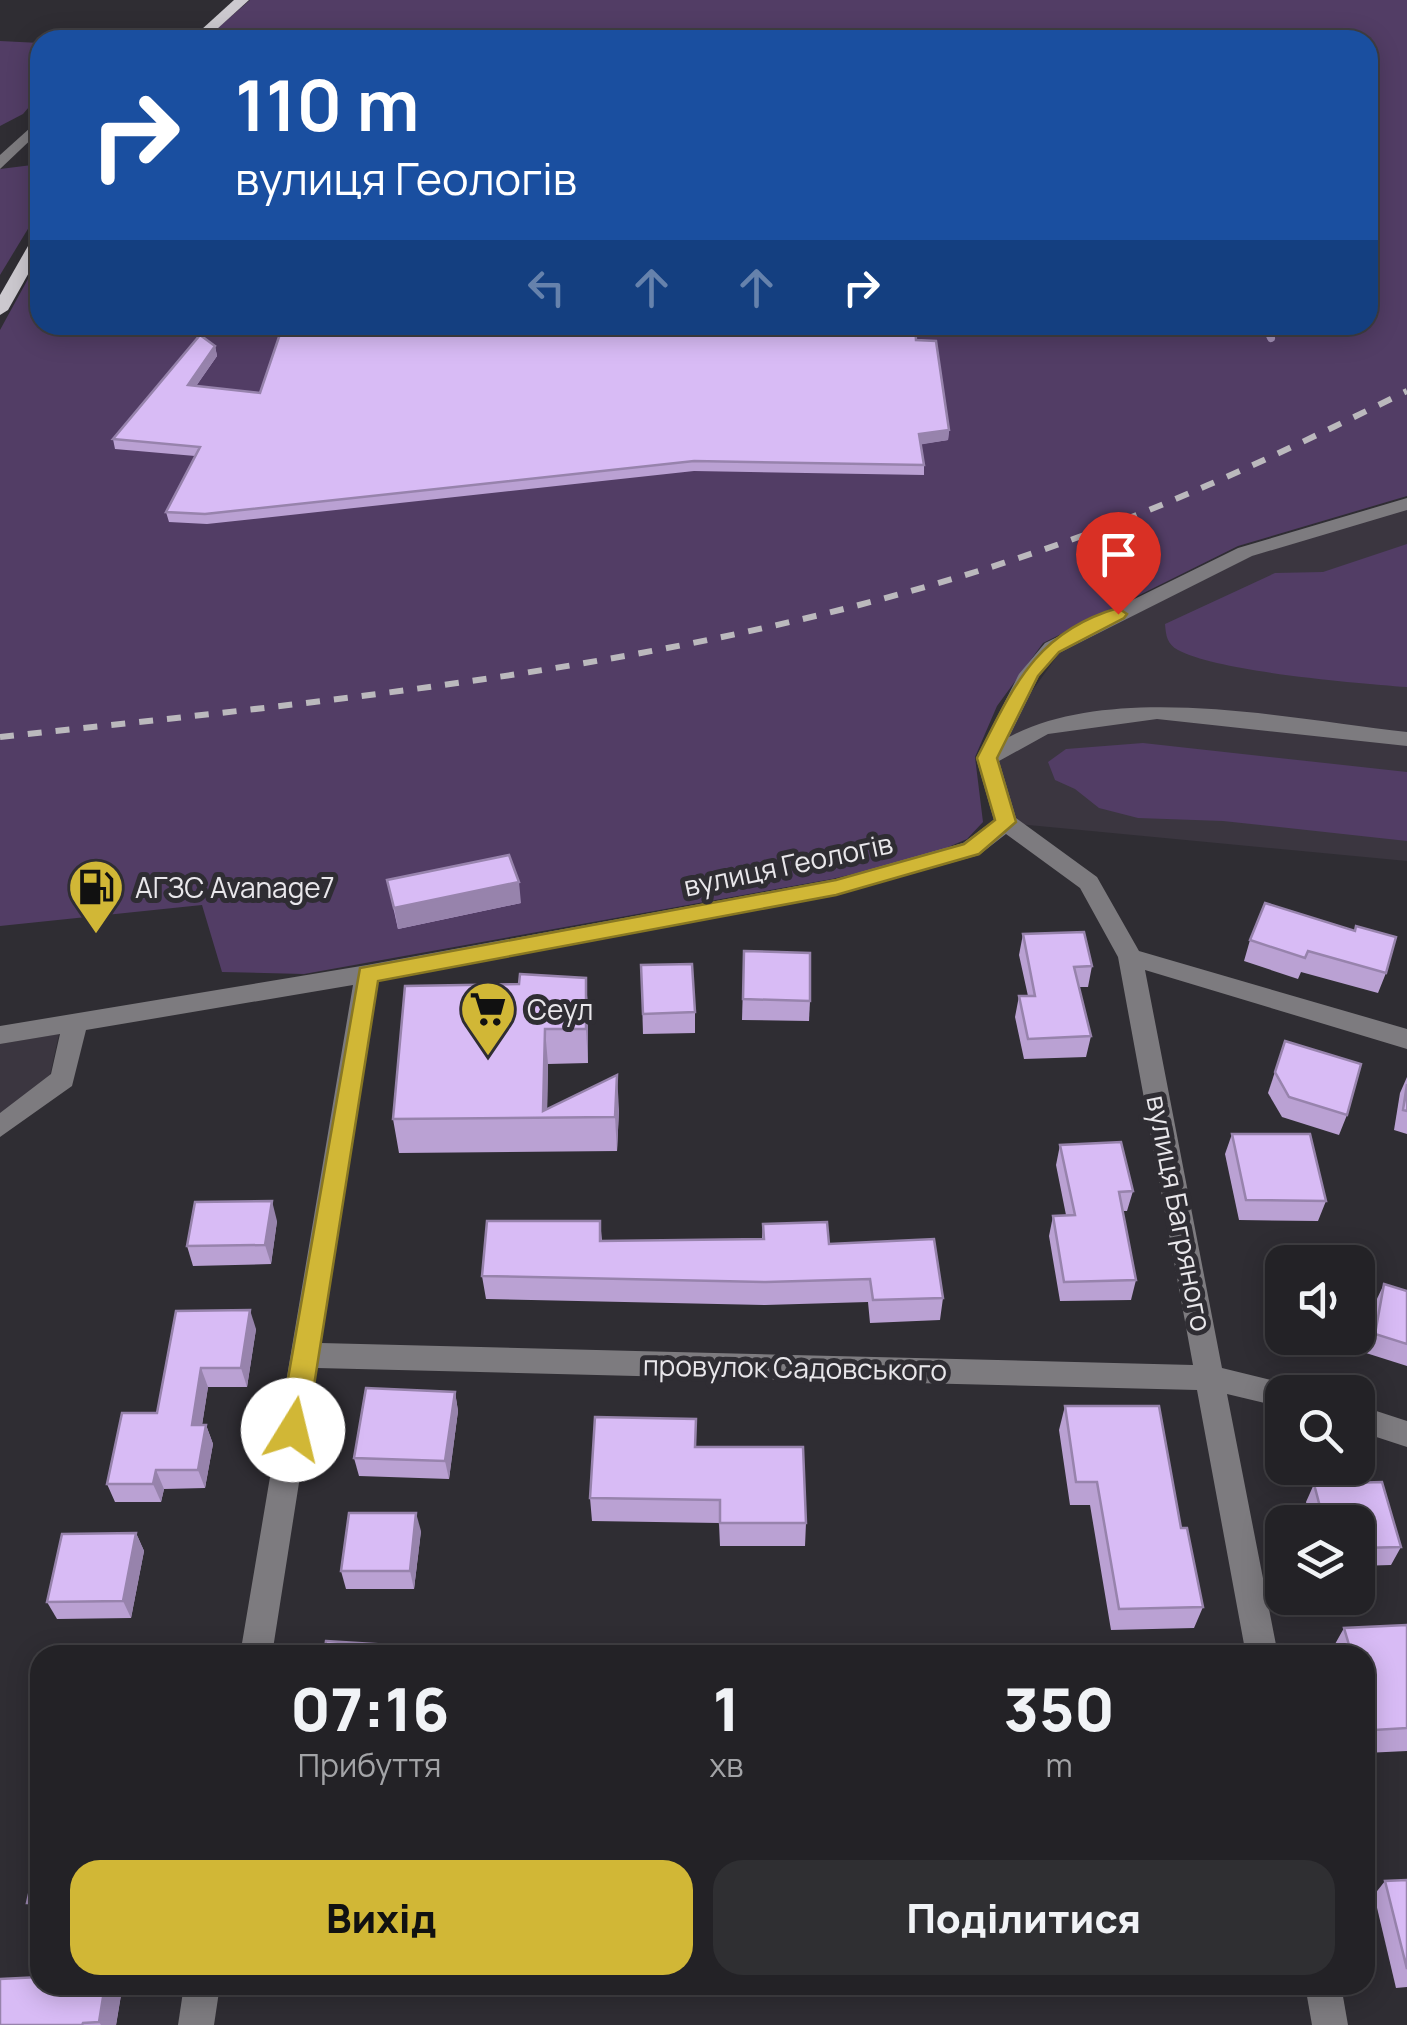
<!DOCTYPE html>
<html lang="uk">
<head>
<meta charset="utf-8">
<style>
	:root { --surface:#232226; --page:#2f2f32; --text:#f1f3f6; --muted:#a3a4a7; --line:#403f43; --accent:#d1b736 }
	body { margin:0; font-family:Manrope,sans-serif; background:var(--page); color:var(--text); height:100vh; display:flex; flex-direction:column; font-size:38px; white-space:nowrap }
	* { box-sizing:border-box; margin:0 }
	p { font-size:32px; color:var(--muted) }
	.icon { flex:none; width:55px; height:55px; fill:none; stroke:currentColor; stroke-width:2; stroke-linecap:round; stroke-linejoin:round }
	.map { position:relative; flex:1; overflow:hidden }
	.sheet { position:absolute; left:30px; top:1645px; width:1345px; height:350px; display:flex; flex-direction:column; background:var(--surface); border-radius:30px; box-shadow:0 5px 25px #0003,0 0 0 2px var(--line) }
	.sheet>* { flex:none }
	.hud { position:absolute; left:30px; top:30px; width:1348px; height:305px; border-radius:30px; box-shadow:0 5px 25px #0003,0 0 0 2px var(--line); background:#1a4fa0; color:#fff; overflow:hidden }
	.fabs { position:absolute; left:1265px; top:1245px; display:grid; gap:20px }
	.fabs a { display:grid; place-items:center; width:110px; height:110px; border-radius:20px; background:var(--surface); box-shadow:0 5px 25px #0003,0 0 0 2px var(--line); font-size:50px }
	.pin { position:absolute; display:grid; place-items:center; width:85px; height:85px; color:#fff; margin:-102px -42px; border-radius:50% 50% 50% 0; rotate:-45deg; box-shadow:0 0 10px #0007 }
	.pin .icon { rotate:45deg }
	.me { position:absolute; width:110px; margin:-55px; rotate:9deg; stroke-linejoin:round; filter:drop-shadow(0 0 8px #0008) }
	.turn { display:flex; align-items:center; gap:35px; height:210px; padding:0 40px; font-size:45px }
	.turn .icon { width:130px; height:130px; stroke-width:2.5 }
	.turn b { display:block; font-size:70px; line-height:85px }
	.lanes { display:flex; align-items:center; height:95px; padding:0 40px; background:#0003; justify-content:center; gap:50px; direction:ltr }
	.lanes .off { opacity:.35 }
	.eta { display:flex; justify-content:space-evenly; align-items:center; height:170px; text-align:center }
	.eta b { font-size:60px; font-weight:800; line-height:70px }
	.action { display:flex; gap:20px; margin-top:auto; padding:20px 40px }
	.action a { flex:1; height:115px; border-radius:30px; background:var(--accent); color:#111; font-size:40px; font-weight:800; line-height:115px; text-align:center }
	.action a+a { background:var(--page); color:var(--text) }
	.map>svg:first-child { display:block }
</style>
</head>
<body>
<div class="map">
<svg width="1407" height="2025" viewBox="0 0 1407 2025">
	<rect width="100%" height="100%" fill="#2f2d33"/>
	<g fill="#3b3640">
		<polygon points="1407,509 1407,861 1018,824 997,759 1017,712 1060,652 1251,556"/>
		<polygon points="59,1034 50,1075 0,1114 0,1044"/>
	</g>
	<g fill="#523d65">
		<polygon points="250,0 1407,0 1407,496 1238,546 1043,643 997,706 975,757 983,822 967,839 925,857 832,879 304,974 222,972 202,905 0,926 0,330 40,257 40,325 1368,325 1368,40 204,40"/>
		<polygon points="0,41 40,43 40,94 23,114 0,126"/>
		<polygon points="40,164 40,209 0,275 0,169"/>
		<path d="M1407 544V687C1356 683 1219 672 1178 650 1167 644 1166 636 1165 624L1275 573 1323 572Z"/>
		<polygon points="1143,743 1407,772 1407,841 1223,821 1138,818 1099,808 1075,789 1055,780 1048,762 1066,749"/>
	</g>
	<g fill="none" stroke-linecap="round" stroke-linejoin="round">
		<polyline stroke="#a390b6" stroke-width="6" points="1265,325 1269,334"/>
		<polyline stroke="#a390b6" stroke-width="8" points="1268,331 1271,338"/>
		<g fill="#7d7b7f" fill-rule="evenodd">
			<polygon points="40,119 40,131 0,169 0,155"/>
			<path d="M1407 498V510L1252 556 1059 653 1039 676 1009 737C1115 681 1290 719 1407 732V746L1157 719 1048 734 999 761 1016 818 1097 877 1139 951 1407 1029V1049L1145 970 1222 1368 1292 1385 1296 1392H1282V1407L1227 1394 1278 1655H1246L1197 1390 317 1368 272 1655H240L353 985 86 1030 72 1086 0 1137V1113L51 1074 60 1034 0 1044V1026L367 965 836 879 963 843 994 820 976 758 1019 674 1045 643 1238 548ZM1006 834 1080 888 1118 957 1193 1365 321 1343 378 981 836 895 979 855Z"/>
			<polygon points="1358,1405 1407,1421 1407,1447 1358,1431"/>
			<polygon points="184,1985 220,1985 214,2025 178,2025"/>
			<polygon points="1305,1985 1341,1985 1348,2025 1312,2025"/>
		</g>
		<g fill="#ccc9cf" fill-rule="evenodd">
			<polygon points="234,0 249,0 205,40 190,40"/>
			<polygon points="40,234 40,253 8,310 0,315 0,295 32,239"/>
		</g>
		<path stroke="#bbb9bd" stroke-width="6" stroke-dasharray="14 14" stroke-linecap="butt" d="M0 737C360 698 733 663 1076 538 1190 497 1298 445 1407 391"/>
	</g>
	<g fill="#baa1d3">
		<polygon points="916,340 949,430 948,440 921,444 924,465 924,475 694,471 207,524 169,522 166,512 195,456 115,449 113,439 215,346 217,356 196,386 260,393"/>
		<polygon points="387,880 521,903 398,929"/>
		<polygon points="1265,903 1386,973 1378,993 1301,972 1298,979 1244,961 1250,940"/>
		<polygon points="1023,934 1092,966 1088,987 1079,987 1091,1036 1086,1057 1024,1059 1015,1017 1019,996 1028,996 1019,955"/>
		<polygon points="744,951 810,1001 809,1021 742,1020"/>
		<polygon points="641,965 695,1012 695,1033 643,1034"/>
		<polygon points="586,978 588,1012 588,1063 548,1064 547,1109 619,1109 617,1151 399,1153 393,1119 519,984"/>
		<polygon points="1285,1041 1347,1115 1339,1135 1282,1117 1268,1093"/>
		<polygon points="1407,1077 1407,1134 1394,1130 1400,1093"/>
		<polygon points="1232,1134 1326,1201 1318,1221 1239,1220 1225,1154"/>
		<polygon points="1060,1145 1133,1191 1127,1211 1122,1211 1136,1280 1131,1300 1060,1301 1049,1236 1053,1216 1066,1215 1056,1165"/>
		<polygon points="277,1221 271,1264 193,1266 187,1246"/>
		<polygon points="600,1221 602,1241 762,1239 763,1224 829,1244 943,1298 940,1320 870,1323 868,1302 765,1305 486,1299 482,1276"/>
		<polygon points="1384,1284 1407,1291 1407,1366 1366,1353 1375,1303"/>
		<polygon points="176,1311 256,1329 247,1387 208,1387 202,1425 206,1425 213,1444 205,1488 164,1489 161,1502 115,1502 107,1484 157,1413"/>
		<polygon points="455,1392 458,1411 449,1479 359,1476 354,1458"/>
		<polygon points="1065,1406 1203,1607 1194,1628 1111,1630 1090,1505 1070,1505 1059,1430"/>
		<polygon points="696,1447 806,1523 805,1546 720,1546 719,1523 592,1521 590,1498"/>
		<polygon points="1314,1484 1401,1547 1391,1565 1358,1566 1358,1522 1311,1522 1306,1502"/>
		<polygon points="421,1531 414,1589 346,1589 341,1571"/>
		<polygon points="136,1533 144,1551 131,1618 57,1619 47,1602"/>
		<polygon points="1407,1625 1407,1751 1365,1753 1365,1655 1331,1655 1330,1653 1344,1628"/>
		<polygon points="40,1845 40,1917 38,1917 27,1903"/>
		<polygon points="1407,1880 1407,1987 1396,1988 1374,1895 1385,1881"/>
		<polygon points="40,1985 114,1985 121,1995 116,2025 0,2025"/>
	</g>
	<g fill="#9783ac">
		<polygon points="215,346 217,356 190,395 188,385"/>
		<polygon points="949,430 948,440 918,445 919,434"/>
		<polygon points="519,882 521,903 398,929 394,908"/>
		<polygon points="586,978 588,1012 588,1063 586,1029"/>
		<polygon points="545,1029 548,1064 547,1118 543,1111"/>
		<polygon points="617,1075 619,1109 617,1151 615,1117"/>
		<polygon points="272,1201 277,1221 271,1264 265,1245"/>
		<polygon points="250,1310 256,1329 247,1387 241,1368"/>
		<polygon points="201,1368 208,1387 199,1444 192,1425"/>
		<polygon points="455,1392 458,1411 449,1479 445,1461"/>
		<polygon points="206,1425 213,1444 205,1488 198,1470"/>
		<polygon points="156,1470 164,1489 161,1502 153,1484"/>
		<polygon points="416,1513 421,1531 414,1589 410,1571"/>
		<polygon points="136,1533 144,1551 131,1618 123,1601"/>
		<polygon points="105,1985 114,1985 121,1995 116,2025 101,2025 99,2022"/>
	</g>
	<g fill="#d8bbf5" stroke="#9783ac" stroke-width="2.5">
		<polygon points="283,325 915,325 916,340 936,341 949,430 919,434 924,465 694,461 205,514 166,512 200,447 113,439 200,335 215,346 188,385 260,393"/>
		<polygon points="509,855 519,882 394,908 387,880"/>
		<polygon points="1265,903 1355,931 1356,926 1396,937 1386,973 1308,951 1305,958 1250,940"/>
		<polygon points="1084,932 1092,966 1074,967 1091,1036 1028,1039 1019,996 1035,996 1023,934"/>
		<polygon points="744,951 810,953 810,1001 743,999"/>
		<polygon points="692,964 695,1012 643,1014 641,965"/>
		<polygon points="520,974 586,978 586,1029 545,1029 543,1111 617,1075 615,1117 393,1119 405,986 519,984"/>
		<polygon points="1285,1041 1361,1064 1347,1115 1289,1097 1275,1072"/>
		<polygon points="1407,1084 1407,1111 1403,1110"/>
		<polygon points="1232,1134 1310,1134 1326,1201 1246,1200"/>
		<polygon points="1121,1142 1133,1191 1119,1192 1136,1280 1064,1282 1053,1216 1075,1215 1060,1145"/>
		<polygon points="272,1201 265,1245 187,1246 195,1202"/>
		<polygon points="487,1221 600,1221 600,1241 764,1239 763,1224 827,1222 829,1244 934,1239 943,1298 873,1300 870,1279 766,1282 482,1276"/>
		<polygon points="1384,1284 1407,1291 1407,1344 1375,1334"/>
		<polygon points="250,1310 241,1368 201,1368 192,1425 206,1425 198,1470 156,1470 153,1484 107,1484 122,1413 157,1413 176,1311"/>
		<polygon points="366,1388 455,1392 445,1461 354,1458"/>
		<polygon points="1065,1406 1159,1406 1181,1528 1187,1528 1203,1607 1119,1609 1097,1482 1076,1482"/>
		<polygon points="595,1417 696,1419 695,1447 803,1447 806,1523 720,1523 720,1500 590,1498"/>
		<polygon points="1382,1482 1401,1547 1358,1548 1358,1522 1324,1522 1314,1484"/>
		<polygon points="349,1513 416,1513 410,1571 341,1571"/>
		<polygon points="136,1533 123,1601 47,1602 62,1534"/>
		<polygon points="1407,1625 1407,1728 1374,1730 1365,1699 1365,1655 1352,1655 1344,1628"/>
		<polygon points="326,1641 421,1647 420,1655 324,1655"/>
		<polygon points="40,1845 40,1903 27,1903"/>
		<polygon points="1407,1880 1407,1969 1385,1881"/>
		<polygon points="40,1977 40,1985 105,1985 99,2022 83,2023 82,2025 0,2025 0,1979"/>
	</g>
	<path fill="#d1b736" stroke="#887723" stroke-width="2.5" d="M1118 608 1127 614 1124 618 1059 652 1038 676 997 758 1016 822 979 854 836 895 378 981 307 1430 303 1439 293 1442 283 1439 279 1430 360 968 836 880 964 844 995 820 977 758C1013 688 1035 632 1118 608Z"/>
	<defs>
		<g id="fuel-pin" transform="scale(2.875)"><path d="M0 17L-7.5 6A9.5 9.5 0 1 1 7.5 6Z" fill="#d1b736" stroke="#2f2d33"/><path d="M-5.5-6h7V0h2V4h1.3V-2.5L3-4.5l.8-.8L6-3V5H2.5V1h-1V6h-7ZM-4.2-4.7v3.2H.2V-4.7Z" fill="#111"/></g>
		<g id="supermarket-pin" transform="scale(2.875)"><path d="M0 17L-7.5 6A9.5 9.5 0 1 1 7.5 6Z" fill="#d1b736" stroke="#2f2d33"/><path d="M-6-5.5h2.5l.6 2H6L4.5 2H-2.5L-4.4-4H-6ZM-1.5 3.2a1.3 1.3 0 1 0 .1 0ZM3 3.2a1.3 1.3 0 1 0 .1 0Z" fill="#111"/></g>
	</defs>
	<g fill-rule="evenodd">
		<use href="#fuel-pin" x="96" y="887"/>
		<use href="#supermarket-pin" x="488" y="1009"/>
	</g>
	<g text-anchor="middle" dominant-baseline="central" stroke-width="10" stroke-linejoin="round" paint-order="stroke">
		<g font-size="28" fill="#e9e7eb" stroke="#2f2d33">
			<text transform="translate(788 864) rotate(-12)">вулиця Геологів</text>
			<text transform="translate(1180 1213) rotate(79)">вулиця Багряного</text>
			<text transform="translate(795 1367) rotate(1)">провулок Садовського</text>
		</g>
		<g font-size="28" fill="#e9e7eb" stroke="#2f2d33" text-anchor="start">
			<text x="135" y="887">АГЗС Avanage7</text>
			<text x="527" y="1009">Сеул</text>
		</g>
	</g>
</svg>
<div class="fabs">
<a><svg class="icon" aria-label="sound" viewBox="0 0 24 24"><path d="M4 9h4l5-4v14l-5-4H4zM17 9q2 3 0 6"/></svg></a>
<a><svg class="icon" aria-label="search" viewBox="0 0 24 24"><circle cx="10" cy="10" r="6"/><path d="M15 15l6 6"/></svg></a>
<a><svg class="icon" aria-label="layers" viewBox="0 0 24 24"><path d="M12 4l9 5-9 5-9-5zM3 14l9 5 9-5"/></svg></a>
</div>
<div class="pin" style="left:1118px;top:614px;background:#d93025"><svg class="icon" aria-label="arrive" viewBox="0 0 24 24"><path d="M6 21V4h12l-3 4 3 4H6"/></svg></div>
<svg class="me" style="left:293px;top:1430px" viewBox="-20 -20 40 40"><circle r="19" fill="#fff"/><path d="M0-13L10 11 0 6-10 11z" fill="#d1b736"/></svg>
<div class="hud">
<div class="turn"><svg class="icon" aria-label="right" viewBox="0 0 24 24"><path d="M7 20v-9h11M14 6l5 5-5 5"/></svg><div><b>110 m</b>вулиця Геологів</div></div>
<div class="lanes"><svg class="icon off" aria-label="left" viewBox="0 0 24 24"><path d="M17 20v-9H6M10 6l-5 5 5 5"/></svg><svg class="icon off" aria-label="ahead" viewBox="0 0 24 24"><path d="M12 20V5M6 11l6-6 6 6"/></svg><svg class="icon off" aria-label="ahead" viewBox="0 0 24 24"><path d="M12 20V5M6 11l6-6 6 6"/></svg><svg class="icon" aria-label="right" viewBox="0 0 24 24"><path d="M7 20v-9h11M14 6l5 5-5 5"/></svg></div>
</div>
<section class="sheet">
<div class="eta">
<div><b>07:16</b><p>Прибуття</p></div>
<div><b>1</b><p>хв</p></div>
<div><b>350</b><p>m</p></div>
</div>
<div class="action"><a>Вихід</a><a>Поділитися</a></div>
</section>
</div>
</body>
</html>
